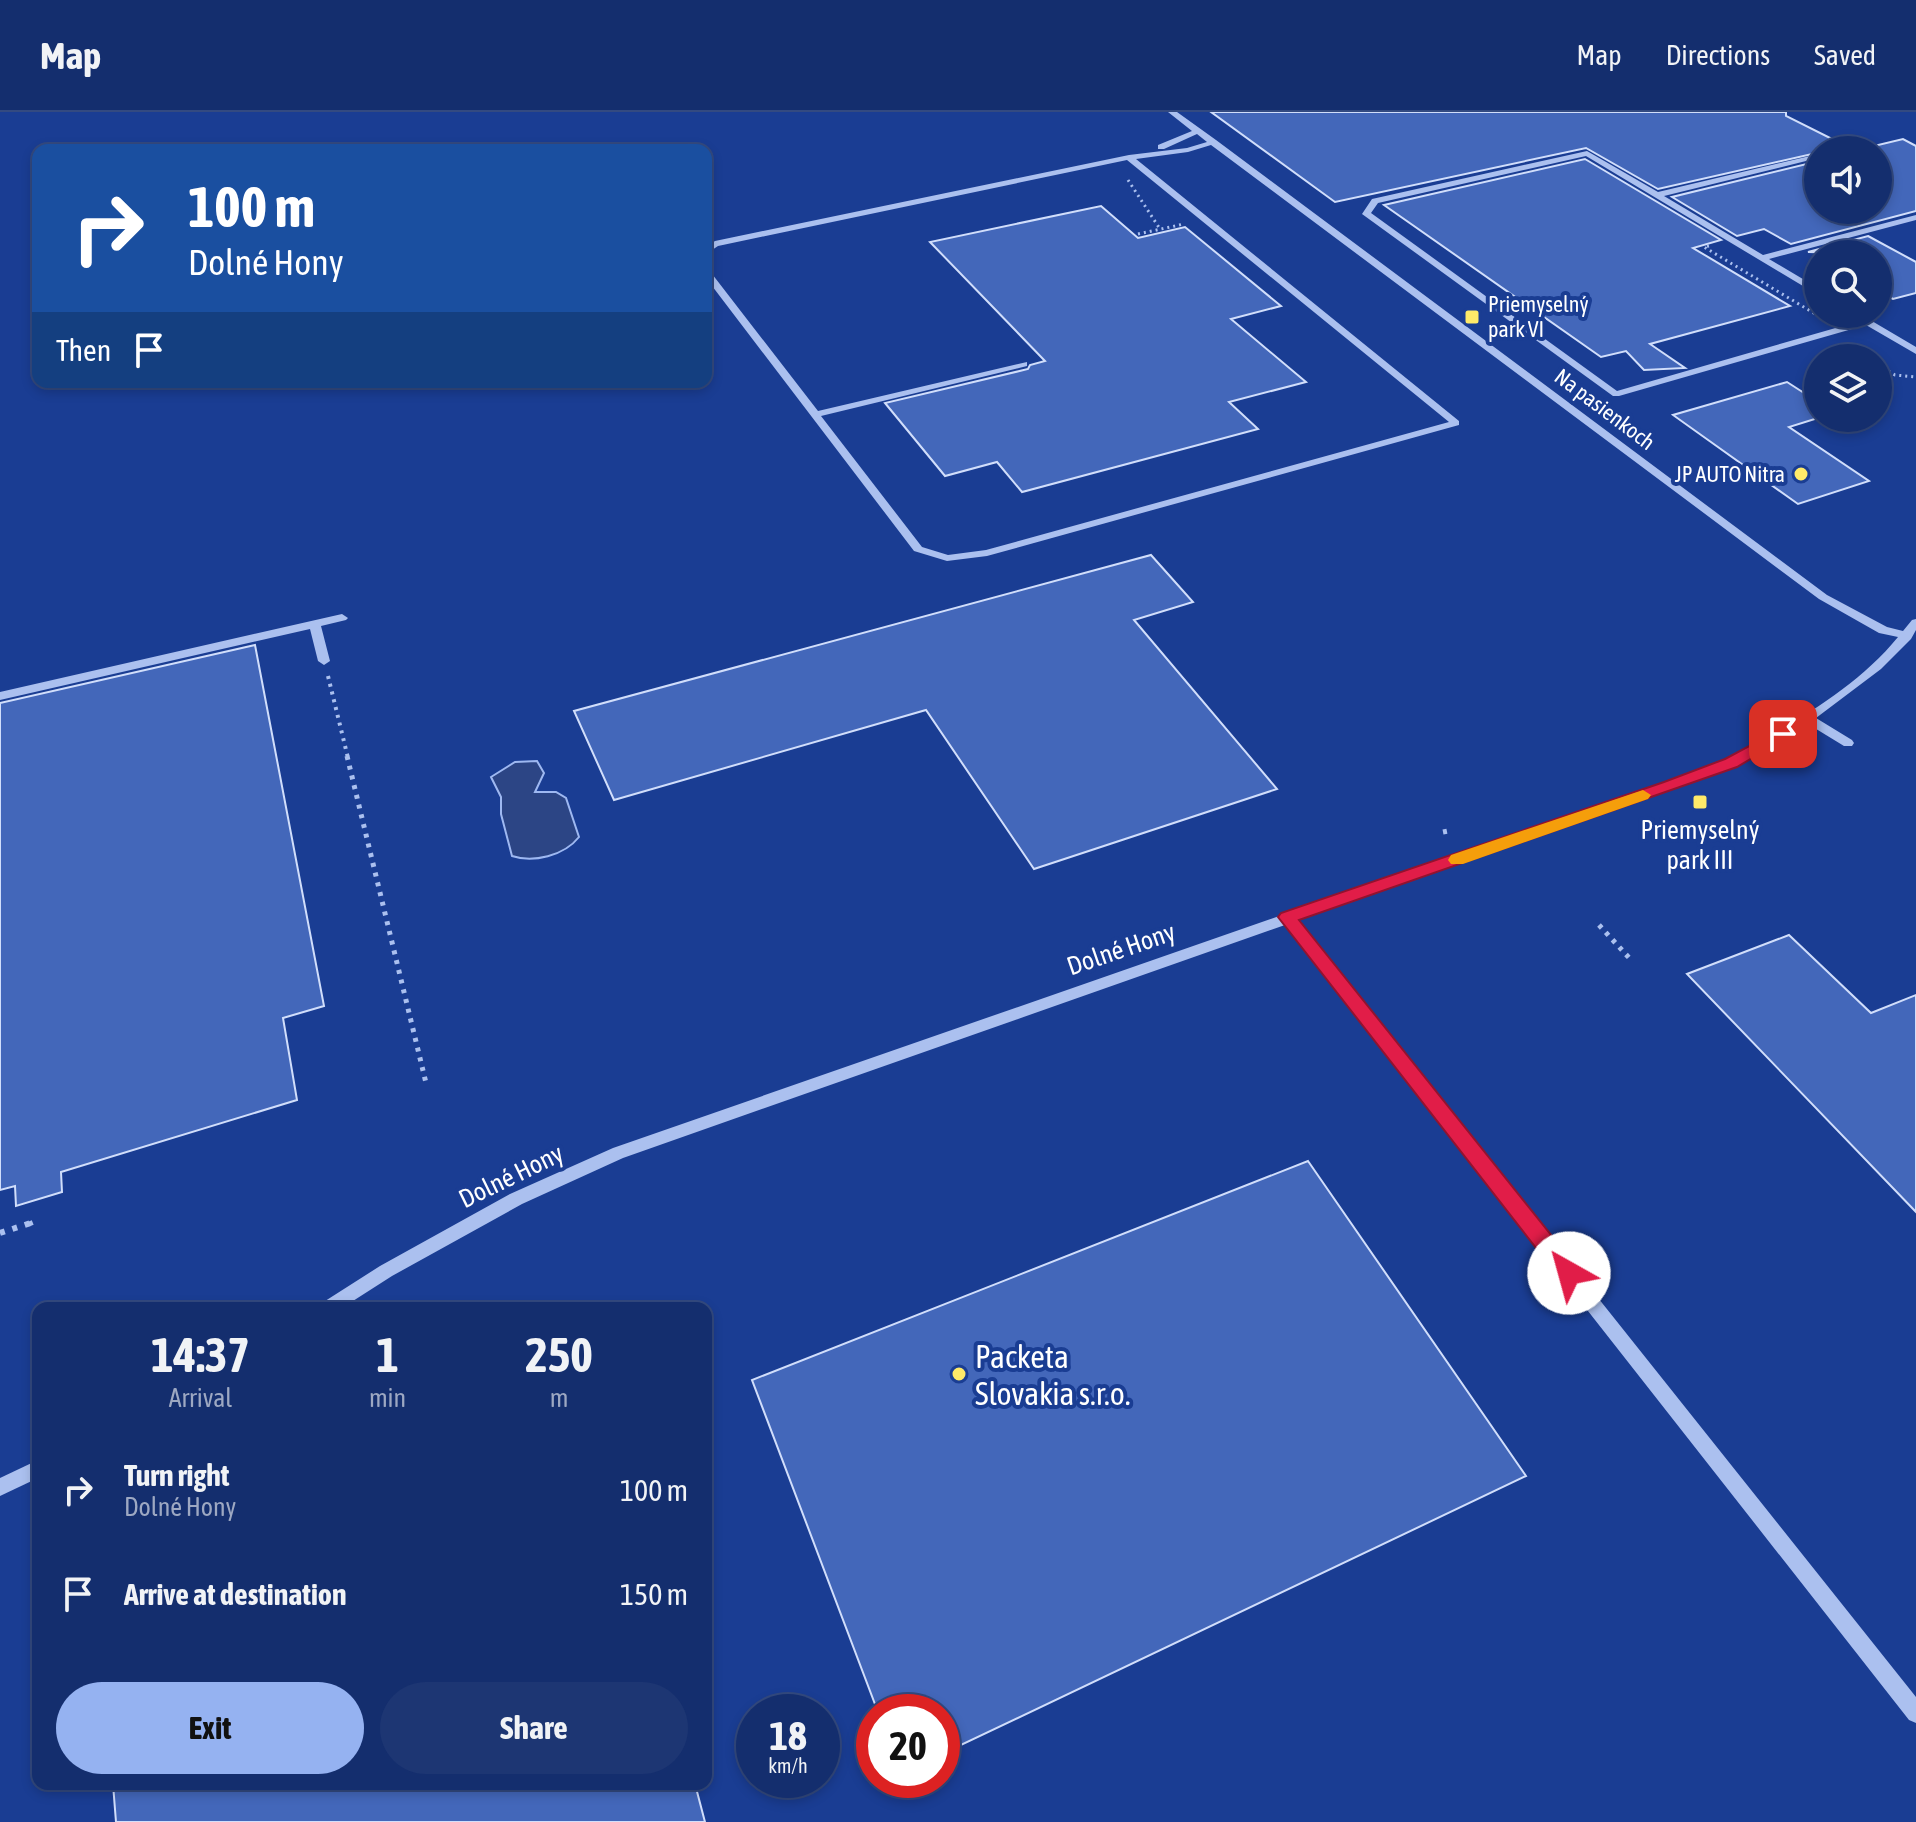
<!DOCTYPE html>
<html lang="en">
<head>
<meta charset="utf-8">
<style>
	:root { --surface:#142e6e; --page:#1d3673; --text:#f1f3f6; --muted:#9da8c2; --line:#334a81; --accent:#95b2f1 }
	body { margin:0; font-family:"Asap Condensed",sans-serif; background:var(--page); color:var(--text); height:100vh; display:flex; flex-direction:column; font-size:30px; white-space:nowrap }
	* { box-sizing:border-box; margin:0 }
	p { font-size:26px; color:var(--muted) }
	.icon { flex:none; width:44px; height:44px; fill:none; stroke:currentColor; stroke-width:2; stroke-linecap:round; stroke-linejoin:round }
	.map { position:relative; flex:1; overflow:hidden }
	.panel { position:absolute; left:32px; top:1190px; width:680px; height:488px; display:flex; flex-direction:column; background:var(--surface); border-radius:16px; box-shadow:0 4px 12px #0003,0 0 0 2px var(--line) }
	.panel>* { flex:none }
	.banner { position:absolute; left:32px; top:32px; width:680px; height:244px; border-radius:16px; box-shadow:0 4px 12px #0003,0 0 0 2px var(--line); background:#1a4fa0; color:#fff; overflow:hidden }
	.controls { position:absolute; left:1804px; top:24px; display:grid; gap:16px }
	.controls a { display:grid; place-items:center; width:88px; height:88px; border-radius:50%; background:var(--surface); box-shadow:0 4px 12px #0003,0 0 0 2px var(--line); font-size:40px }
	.speed { position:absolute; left:736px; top:1582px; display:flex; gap:16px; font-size:40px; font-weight:700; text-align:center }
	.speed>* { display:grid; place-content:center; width:104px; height:104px; border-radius:50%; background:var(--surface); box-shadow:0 4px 12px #0003,0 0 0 2px var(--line); line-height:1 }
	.speed small { font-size:20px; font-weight:400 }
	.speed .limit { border:12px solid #d22; background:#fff; color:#111 }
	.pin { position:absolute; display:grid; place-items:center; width:68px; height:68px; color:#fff; margin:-34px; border-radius:16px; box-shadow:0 4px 12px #0006 }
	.me { position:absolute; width:88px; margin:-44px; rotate:322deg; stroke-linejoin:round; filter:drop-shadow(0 0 6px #0008) }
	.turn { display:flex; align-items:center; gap:28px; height:168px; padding:0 24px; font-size:36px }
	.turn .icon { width:104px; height:104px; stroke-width:2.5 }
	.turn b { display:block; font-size:56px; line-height:68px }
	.then { display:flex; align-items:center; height:76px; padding:0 24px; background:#0003; gap:16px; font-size:30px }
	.eta { display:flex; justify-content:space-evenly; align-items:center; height:136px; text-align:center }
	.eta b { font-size:48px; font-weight:700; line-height:56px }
	.cta { display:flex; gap:16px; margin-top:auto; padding:16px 24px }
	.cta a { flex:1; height:92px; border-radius:48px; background:var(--accent); color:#111; font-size:32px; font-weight:700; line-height:92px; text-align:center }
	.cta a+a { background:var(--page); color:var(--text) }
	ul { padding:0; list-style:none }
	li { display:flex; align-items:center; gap:24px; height:104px; padding:0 24px }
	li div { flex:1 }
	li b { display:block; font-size:30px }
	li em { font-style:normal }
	header { display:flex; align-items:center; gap:48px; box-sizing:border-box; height:112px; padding:0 40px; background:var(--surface); border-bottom:2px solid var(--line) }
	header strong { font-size:38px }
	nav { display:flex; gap:44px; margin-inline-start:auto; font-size:28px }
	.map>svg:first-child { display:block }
</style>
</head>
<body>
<header>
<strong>Map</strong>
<nav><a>Map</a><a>Directions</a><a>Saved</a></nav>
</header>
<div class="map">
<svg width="1916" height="1710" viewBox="0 0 1916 1710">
	<rect width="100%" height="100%" fill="#1a3d93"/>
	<path fill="#2c4585" stroke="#9eb8f1" stroke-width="2" d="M537 649 544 661 535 680H556L566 686 579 725C564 744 533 751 512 744L501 702V685L491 665 515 650Z"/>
	<g fill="#4367ba" stroke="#d1defb" stroke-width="2">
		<polygon points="1211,0 1786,0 1786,4 1854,38 1818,38 1818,98 1878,98 1878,33 1903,27 1916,34 1916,99 1791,132 1764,117 1737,124 1672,85 1811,51 1812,42 1658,77 1586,36 1335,90"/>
		<polygon points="1585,47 1721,128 1693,136 1790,194 1650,232 1685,256 1644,258 1626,239 1601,245 1384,93"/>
		<polygon points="1101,94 1138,126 1185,115 1281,194 1231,207 1306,270 1229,290 1258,317 1022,380 997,350 945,364 885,291 1028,257 1030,253 1045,249 930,130"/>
		<polygon points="1868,124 1916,150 1916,181 1893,187 1878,179 1878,142 1808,140"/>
		<polygon points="1787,270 1818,290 1818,306 1789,315 1869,369 1798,392 1673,303"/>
		<polygon points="1151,443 1193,490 1134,508 1277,677 1034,757 926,598 614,688 574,599"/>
		<polygon points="255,533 324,894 283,906 297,988 61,1060 62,1080 16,1094 15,1074 0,1078 0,591"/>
		<polygon points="1789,823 1871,901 1916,883 1916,1100 1687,862"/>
		<polygon points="1308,1049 1526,1364 942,1642 942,1600 878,1600 752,1268"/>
		<polygon points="113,1672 695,1672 705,1710 116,1710"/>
	</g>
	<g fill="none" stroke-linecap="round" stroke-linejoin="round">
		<g stroke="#abc0ef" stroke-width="3" stroke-dasharray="2 4" stroke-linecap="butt">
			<polyline points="1128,68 1160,117"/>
			<polyline points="1138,122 1184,112"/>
			<polyline points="1709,134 1704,135 1822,206"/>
			<polyline points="1848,236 1865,246"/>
			<polyline points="1878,253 1895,263 1916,265"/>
		</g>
		<polyline stroke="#abc0ef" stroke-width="4" stroke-dasharray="3 5" stroke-linecap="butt" points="328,564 348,646"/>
		<g stroke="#abc0ef" stroke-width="5" stroke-dasharray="4 6" stroke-linecap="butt">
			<polyline points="347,644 426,971"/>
			<polyline points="1443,720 1448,719"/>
			<polyline points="1599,813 1632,849"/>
			<polyline points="29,1112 34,1110"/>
		</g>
		<polyline stroke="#abc0ef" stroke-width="6" stroke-dasharray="5 8" stroke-linecap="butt" points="0,1121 34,1110"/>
		<g fill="#abc0ef" fill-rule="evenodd">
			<path d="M1168 0H1177L1216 28 1827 483 1887 515 1903 519 1912 508 1916 507V518L1911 527 1881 557 1816 606 1852 628 1854 631 1852 634H1844L1808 612 1735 654 1297 808 1916 1585V1611L1909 1608 1285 813 623 1046 522 1092 392 1164 342 1196H320L322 1191 380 1154 510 1082 613 1036 1727 648C1787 614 1853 580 1898 525L1879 521 1819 487 1211 33 1188 40 1136 47 1459 309V313L987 444 947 449 914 439 706 166V157L709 158 818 299 1027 250V254L821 304 922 435 948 443 986 438 1449 310 1127 48 718 134 706 142V135L715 129 1129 43 1187 36 1207 30 1197 22 1164 37H1158V33L1192 19Z"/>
			<polygon points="1587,39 1658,80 1810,44 1810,48 1664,84 1763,143 1916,103 1916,108 1769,147 1818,176 1818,183 1586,44 1378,91 1371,101 1617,279 1860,209 1849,202 1860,202 1916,235 1916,242 1866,213 1619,284 1613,284 1362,102 1372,87"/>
			<polygon points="342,502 348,506 346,508 321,514 330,549 324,553 318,549 310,517 0,588 0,580"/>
			<polygon points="38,1348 38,1366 0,1384 0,1366"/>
		</g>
	</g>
	<polygon fill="#e11d48" stroke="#92132f" stroke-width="2" points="1783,616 1791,622 1788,625 1737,655 1299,808 1576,1154 1579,1161 1576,1168 1569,1171 1561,1168 1278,805 1281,801 1664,670 1725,647"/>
	<polygon fill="#f59e0b" points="1643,678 1651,683 1648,687 1463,752 1451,752 1448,748 1451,743"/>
	<g fill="#ffea69" stroke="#1a3d93" stroke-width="3">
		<rect x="1464" y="197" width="16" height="16" rx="4"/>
		<circle cx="1801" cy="362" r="8"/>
		<rect x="1692" y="682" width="16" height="16" rx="4"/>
		<circle cx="959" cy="1262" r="8"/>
	</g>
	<g text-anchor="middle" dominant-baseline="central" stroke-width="8" stroke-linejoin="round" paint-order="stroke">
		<g font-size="22" fill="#fff" stroke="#1a3d93" text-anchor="start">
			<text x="1488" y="192">Priemyselný<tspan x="1488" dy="25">park VI</tspan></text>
			<text x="1785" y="362" text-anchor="end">JP AUTO Nitra</text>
		</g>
		<g font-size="22" fill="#fff" stroke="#1a3d93">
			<text transform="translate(1605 297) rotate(37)">Na pasienkoch</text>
		</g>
		<g font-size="26" fill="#fff" stroke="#1a3d93">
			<text x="1700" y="718">Priemyselný<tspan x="1700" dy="30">park III</tspan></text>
		</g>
		<g font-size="26" fill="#fff" stroke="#1a3d93">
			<text transform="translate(1121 837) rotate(-19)">Dolné Hony</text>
			<text transform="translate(511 1064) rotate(-26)">Dolné Hony</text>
		</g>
		<g font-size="32" fill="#fff" stroke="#1a3d93" text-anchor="start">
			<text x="975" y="1244">Packeta<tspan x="975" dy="37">Slovakia s.r.o.</tspan></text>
		</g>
	</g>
</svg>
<div class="controls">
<a><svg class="icon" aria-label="sound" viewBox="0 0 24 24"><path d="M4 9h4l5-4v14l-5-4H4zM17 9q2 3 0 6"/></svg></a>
<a><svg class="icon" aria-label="search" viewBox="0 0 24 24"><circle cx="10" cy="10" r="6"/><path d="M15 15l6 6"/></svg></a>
<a><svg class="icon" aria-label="layers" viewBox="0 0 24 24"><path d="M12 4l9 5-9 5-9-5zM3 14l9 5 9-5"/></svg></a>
</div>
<div class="speed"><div>18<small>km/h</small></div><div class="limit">20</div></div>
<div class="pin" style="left:1783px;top:622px;background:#d93025"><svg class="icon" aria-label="arrive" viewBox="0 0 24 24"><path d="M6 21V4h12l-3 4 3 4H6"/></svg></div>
<svg class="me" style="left:1569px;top:1161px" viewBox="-20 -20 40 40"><circle r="19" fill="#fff"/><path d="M0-13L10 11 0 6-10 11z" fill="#e11d48"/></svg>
<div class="banner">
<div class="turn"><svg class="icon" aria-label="right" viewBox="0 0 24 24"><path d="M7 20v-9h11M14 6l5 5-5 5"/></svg><div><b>100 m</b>Dolné Hony</div></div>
<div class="then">Then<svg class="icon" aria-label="arrive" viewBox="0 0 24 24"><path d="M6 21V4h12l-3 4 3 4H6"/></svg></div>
</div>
<section class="panel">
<div class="eta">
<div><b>14:37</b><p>Arrival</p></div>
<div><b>1</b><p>min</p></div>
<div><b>250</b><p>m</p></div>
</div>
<ul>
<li><svg class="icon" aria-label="right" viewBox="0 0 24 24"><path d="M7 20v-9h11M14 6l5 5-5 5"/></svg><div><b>Turn right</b><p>Dolné Hony</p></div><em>100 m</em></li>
<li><svg class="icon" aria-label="arrive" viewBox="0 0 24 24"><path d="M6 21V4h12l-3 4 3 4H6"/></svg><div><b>Arrive at destination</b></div><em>150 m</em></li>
</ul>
<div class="cta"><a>Exit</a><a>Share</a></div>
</section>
</div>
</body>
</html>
